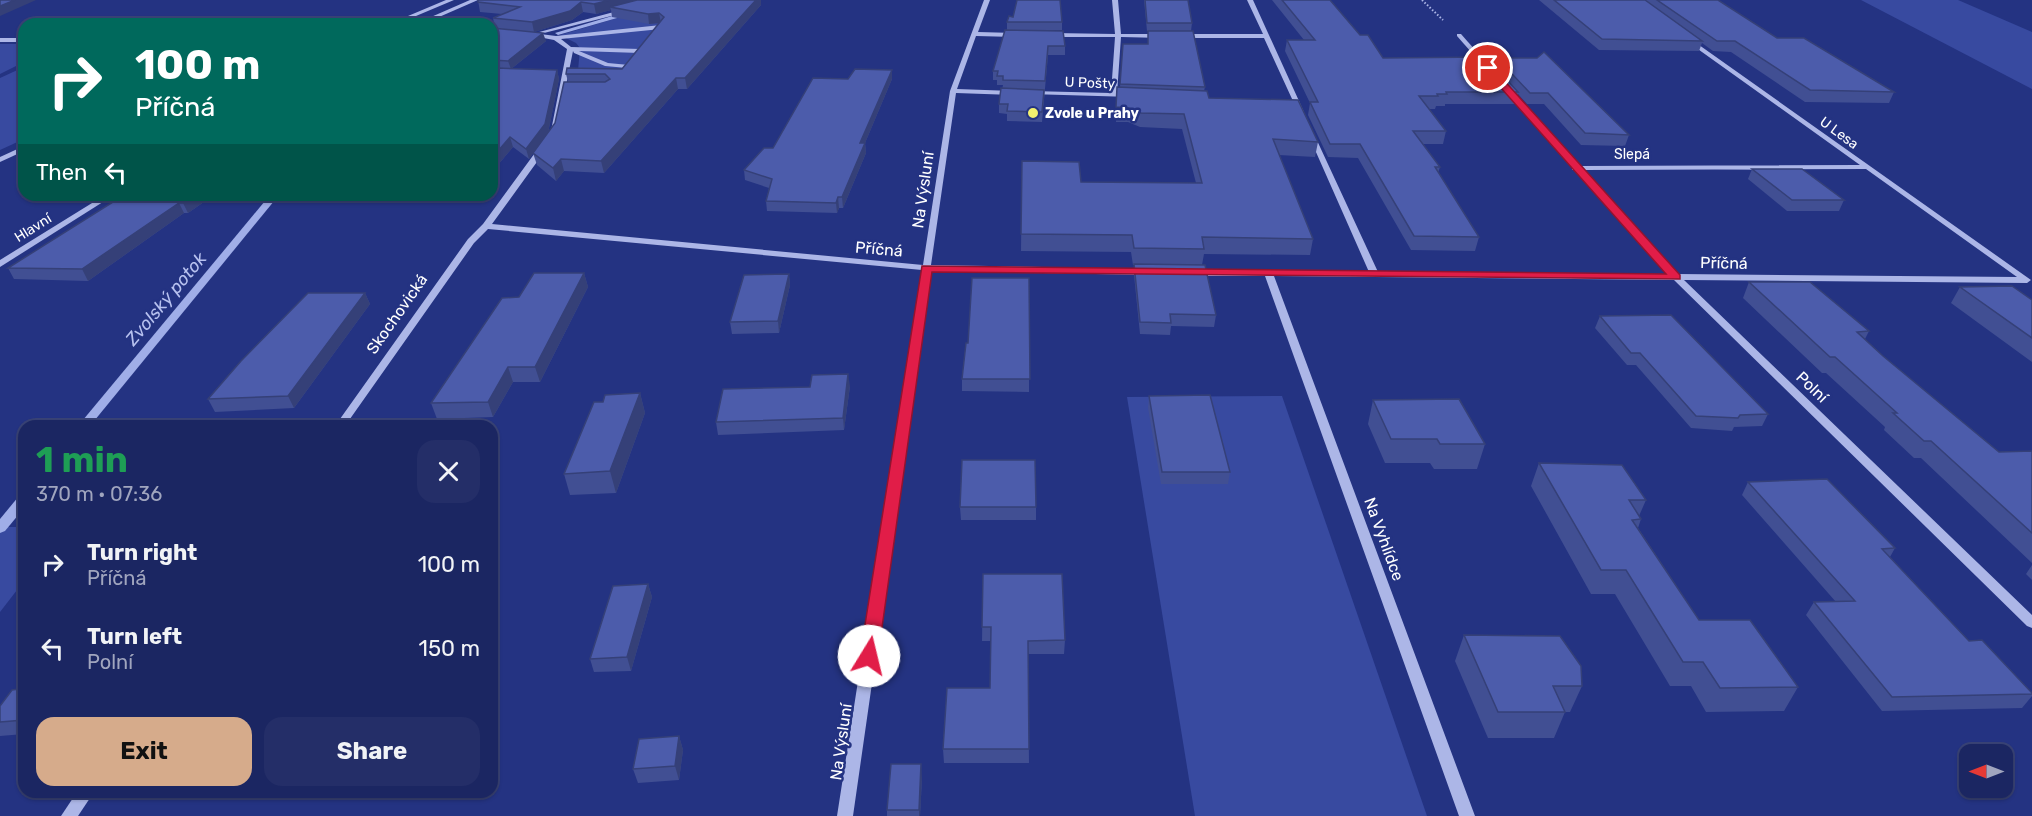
<!DOCTYPE html>
<html lang="en">
<head>
<meta charset="utf-8">
<style>
	:root { --surface:#1b2662; --page:#242e68; --text:#f1f3f6; --muted:#a0a5be; --line:#394377; --accent:#d6ab8b }
	body { margin:0; font-family:Rubik,sans-serif; background:var(--page); color:var(--text); height:100vh; display:flex; flex-direction:column; font-size:22px; white-space:nowrap }
	* { box-sizing:border-box; margin:0 }
	p { font-size:20px; color:var(--muted) }
	.icon { flex:none; width:33px; height:33px; fill:none; stroke:currentColor; stroke-width:2; stroke-linecap:round; stroke-linejoin:round }
	.map { position:relative; flex:1; overflow:hidden }
	.details { position:absolute; left:18px; top:420px; width:480px; height:378px; display:flex; flex-direction:column; background:var(--surface); border-radius:18px; box-shadow:0 2px 4px #0004,0 0 0 2px var(--line) }
	.details>* { flex:none }
	.top-card { position:absolute; left:18px; top:18px; width:480px; height:183px; border-radius:18px; box-shadow:0 2px 4px #0004,0 0 0 2px var(--line); background:#00695c; color:#fff; overflow:hidden }
	.needle { width:39px; rotate:270deg }
	.buttons { position:absolute; left:1959px; top:744px; display:grid; gap:12px }
	.buttons a { display:grid; place-items:center; width:54px; height:54px; border-radius:12px; background:var(--surface); box-shadow:0 2px 4px #0004,0 0 0 2px var(--line); font-size:30px }
	.pin { position:absolute; display:grid; place-items:center; width:51px; height:51px; color:#fff; margin:-26px; border:3px solid #fff; border-radius:50%; box-shadow:0 2px 6px #0007 }
	.me { position:absolute; width:66px; margin:-33px; rotate:9deg; stroke-linejoin:round; filter:drop-shadow(0 0 4px #0008) }
	.turn { display:flex; align-items:center; gap:21px; height:126px; padding:0 18px; font-size:27px }
	.turn .icon { width:78px; height:78px; stroke-width:2.5 }
	.turn b { display:block; font-size:42px; line-height:51px }
	.then { display:flex; align-items:center; height:57px; padding:0 18px; background:#0003; gap:12px; font-size:22px }
	.round { display:grid; place-items:center; flex:none; width:63px; height:63px; border-radius:18px; background:var(--page) }
	.overview { display:flex; align-items:center; justify-content:space-between; height:102px; padding:0 18px }
	h1 { font-size:36px; font-weight:700; line-height:45px; color:#1e9e55 }
	.primary-button { display:flex; gap:12px; margin-top:auto; padding:12px 18px }
	.primary-button a { flex:1; height:69px; border-radius:18px; background:var(--accent); color:#111; font-size:24px; font-weight:700; line-height:69px; text-align:center }
	.primary-button a+a { background:var(--page); color:var(--text) }
	ul { padding:0; list-style:none }
	li { display:flex; align-items:center; gap:18px; height:84px; padding:0 18px }
	li div { flex:1 }
	li b { display:block; font-size:22px }
	li em { font-style:normal }
	.map>svg:first-child { display:block }
</style>
</head>
<body>
<div class="map">
<svg width="2032" height="816" viewBox="0 0 2032 816">
	<rect width="100%" height="100%" fill="#243382"/>
	<g fill="#384aa0">
		<polygon points="678,0 707,0 573,128 580,48 576,43 560,35"/>
		<polygon points="1861,0 1958,0 2032,32 2032,89"/>
		<polygon points="0,44 24,44 24,62 0,74"/>
		<polygon points="24,67 24,139 0,150 0,78"/>
		<polygon points="1282,396 1427,816 1195,816 1127,397"/>
		<polygon points="0,527 24,527 24,581 0,612"/>
	</g>
	<g fill="none" stroke-linecap="round" stroke-linejoin="round">
		<g fill="#a0aee8" fill-rule="evenodd">
			<polygon points="629,11 631,14 558,35 555,33"/>
			<polygon points="270,195 279,195 90,426 78,426"/>
			<polygon points="24,495 24,508 5,531 0,533 0,519 19,496"/>
		</g>
		<polyline stroke="#acb6e7" stroke-width="2" stroke-dasharray="1.5 2" stroke-linecap="butt" points="1422,0 1443,20"/>
		<g fill="#acb6e7" fill-rule="evenodd">
			<polygon points="446,0 454,0 397,24 389,24"/>
			<polygon points="470,0 478,0 423,24 415,24"/>
			<polygon points="984,0 990,0 978,32 1015,33 1018,35 1015,37 976,36 957,89 1013,91 1016,93 1013,95 956,93 931,265 1148,269 1152,272 1148,275 931,271 853,816 837,816 922,270 488,229 474,243 345,426 335,426 468,239 483,224 540,146 547,148 492,224 923,265 950,91"/>
			<polygon points="1112,0 1118,0 1121,34 1162,34 1165,36 1162,38 1121,37 1117,94 1132,95 1132,97 1029,94 1028,93 1031,91 1111,93 1115,37 1052,37 1049,35 1052,33 1115,34"/>
			<polygon points="1247,0 1253,0 1304,112 1303,113 1298,112 1264,38 1181,38 1178,36 1181,34 1263,34"/>
			<polygon points="625,9 627,12 540,34 556,36 661,25 664,27 661,29 561,39 571,47 640,49 643,51 640,53 579,51 608,63 629,65 629,67 627,68 605,66 574,53 573,51 556,135 550,136 567,49 554,40 528,35"/>
			<polygon points="1457,34 1461,34 1490,67 1490,69 1486,69 1457,36"/>
			<rect x="0" y="38" width="24" height="4"/>
			<path d="M1688 40H1692L2031 280 2027 283 1684 280 2032 615V628L2027 626 1674 280 1274 276 1475 816H1459L1265 276H1193L1189 273 1193 270 1369 272 1308 134 1311 132 1314 134 1378 272 1669 274 1576 170H1572V167L1506 92 1505 91 1508 89 1580 166 1860 165 1688 42ZM1866 169 2017 277 1678 274 1584 170Z"/>
			<polygon points="24,146 24,151 0,162 0,157"/>
			<polygon points="105,195 114,195 0,267 0,260"/>
			<polygon points="77,792 94,792 78,816 61,816"/>
		</g>
	</g>
	<g fill="#414f93" fill-rule="evenodd">
		<path d="M478 0H761V5L687 89H678L604 173 564 171 556 181 537 165 533 153 544 138 529 159 513 147 492 172V71L495 69H492V28H495L493 18 502 14 480 12ZM611 10 612 17 649 24 660 23 622 69 566 74 568 82 555 123 548 133 559 79 557 70 511 69 546 41 534 32 572 20 583 12 596 14Z"/>
		<polygon points="1144,0 1188,0 1192,23 1191,31 1147,31"/>
		<polygon points="1272,0 1330,0 1360,35 1383,58 1495,67 1497,58 1629,135 1625,146 1581,145 1544,104 1527,104 1518,94 1515,104 1445,104 1445,106 1436,106 1435,109 1429,109 1446,131 1443,144 1423,144 1440,167 1438,173 1479,237 1475,251 1411,250 1358,158 1328,157 1308,115 1310,103 1285,51 1287,40 1304,40"/>
		<polygon points="1539,0 1718,0 1777,38 1894,92 1889,103 1805,102 1731,52 1713,51 1702,43 1699,51 1599,50"/>
		<polygon points="1013,17 1062,22 1062,30 1007,30 1007,22"/>
		<polygon points="1005,30 1065,46 1065,55 1048,55 1042,122 1007,121 1007,114 999,113 999,104 1003,85 997,85 997,80 993,80 993,71"/>
		<polygon points="1148,31 1205,87 1204,91 1209,98 1318,142 1315,157 1279,155 1313,239 1310,255 1204,254 1202,265 1216,315 1214,327 1171,326 1170,335 1140,334 1134,275 1134,265 1133,265 1131,252 1021,251 1022,161 1081,182 1196,183 1182,129 1140,127 1128,122 1116,122 1117,87 1120,87 1123,44 1148,44"/>
		<polygon points="892,70 892,79 865,143 866,153 843,208 839,208 837,213 767,211 766,201 769,188 745,180 744,170 773,148 848,79"/>
		<polygon points="1752,169 1844,200 1839,211 1787,211 1748,179"/>
		<polygon points="124,195 214,195 188,213 184,213 88,281 14,279 8,268"/>
		<polygon points="584,273 588,287 540,382 513,382 493,417 437,419 431,403 519,297"/>
		<polygon points="789,274 790,285 779,333 732,334 730,322"/>
		<polygon points="1029,278 1029,392 962,391 962,379 968,343"/>
		<polygon points="1749,282 1869,331 1865,339 1883,356 1999,452 2032,451 2032,563 1921,458 1914,458 1884,430 1885,427 1826,373 1822,373 1743,298"/>
		<polygon points="1960,287 2032,300 2032,362 1951,303"/>
		<polygon points="365,293 370,304 294,408 215,412 208,399"/>
		<polygon points="1600,316 1768,414 1762,426 1734,427 1732,431 1691,428 1636,365 1627,365 1595,328"/>
		<polygon points="850,386 844,430 718,435 716,422 810,387"/>
		<polygon points="640,393 645,413 616,493 570,495 564,474 603,402"/>
		<polygon points="1149,396 1230,472 1228,484 1161,484 1148,408"/>
		<polygon points="1373,400 1485,444 1477,469 1434,469 1430,463 1385,463 1368,424"/>
		<polygon points="1539,463 1646,500 1639,516 1641,519 1638,528 1699,620 1798,687 1784,711 1706,712 1691,686 1670,686 1615,594 1591,594 1531,486"/>
		<polygon points="1748,482 1895,548 1890,557 1969,641 2032,693 2032,696 2022,708 1882,711 1806,615 1814,602 1836,602 1742,495"/>
		<polygon points="960,507 1036,507 1036,520 961,520"/>
		<polygon points="2032,565 2032,580 2026,574"/>
		<polygon points="983,574 1065,640 1064,654 1028,654 1029,763 944,763 943,749 990,688 991,641 982,641"/>
		<polygon points="648,584 652,597 631,671 594,672 590,659"/>
		<polygon points="1464,635 1582,686 1570,712 1565,712 1554,738 1488,738 1455,661"/>
		<polygon points="24,683 24,734 0,736 0,706 19,689"/>
		<polygon points="679,736 683,750 679,780 638,783 633,769"/>
		<polygon points="922,778 920,816 887,816 887,810"/>
	</g>
	<g fill="#354078">
		<polygon points="15,0 36,0 0,16 0,6"/>
		<polygon points="610,0 649,0 610,7 611,10 596,14 594,4"/>
		<polygon points="752,0 761,0 761,5 687,89 685,78"/>
		<polygon points="581,2 583,12 572,20 534,32 532,22"/>
		<polygon points="659,13 661,23 649,24 648,14"/>
		<polygon points="543,33 546,41 511,69 508,61"/>
		<polygon points="557,70 559,79 548,133 529,159 526,149"/>
		<polygon points="892,70 892,79 865,143 866,153 843,208 842,197 860,143"/>
		<polygon points="676,78 678,89 604,173 601,161"/>
		<polygon points="510,137 513,147 492,172 492,158"/>
		<polygon points="561,159 564,171 556,181 553,168"/>
		<polygon points="194,195 214,195 188,213 183,203"/>
		<polygon points="838,197 839,208 837,213 836,203"/>
		<polygon points="179,203 184,213 88,281 82,269"/>
		<polygon points="584,273 588,287 540,382 535,367"/>
		<polygon points="789,274 790,285 779,333 778,321"/>
		<polygon points="365,293 370,304 294,408 288,396"/>
		<polygon points="508,367 513,382 493,417 488,402"/>
		<polygon points="848,374 850,386 844,430 843,418"/>
		<polygon points="640,393 645,413 616,493 610,471"/>
		<polygon points="648,584 652,597 631,671 627,657"/>
		<polygon points="679,736 683,750 679,780 675,766"/>
		<polygon points="921,764 922,778 920,816 919,816 919,810"/>
	</g>
	<g fill="#4c5cab" stroke="#354078" stroke-width="1.5">
		<polygon points="0,0 15,0 0,6"/>
		<polygon points="478,0 610,0 594,4 581,2 570,11 532,22 493,18 520,7 478,2"/>
		<polygon points="637,0 756,0 685,78 676,78 601,161 561,159 553,168 533,153 555,123 564,82 605,82 610,79 605,74 566,74 567,68 622,69 664,17 659,13 648,14 610,7"/>
		<polygon points="1017,0 1060,0 1062,22 1007,22 1009,16 1013,17"/>
		<polygon points="1145,0 1188,0 1192,23 1147,23"/>
		<polygon points="1282,0 1330,0 1360,35 1368,35 1383,58 1486,57 1518,92 1446,92 1447,94 1437,94 1438,96 1419,96 1446,131 1413,131 1440,167 1435,167 1479,237 1414,236 1360,144 1330,144 1310,102 1318,102 1287,40 1315,40"/>
		<polygon points="1554,0 1645,0 1702,41 1602,39"/>
		<polygon points="1657,0 1718,0 1777,38 1804,38 1894,92 1810,90 1735,41 1717,41"/>
		<polygon points="492,28 543,33 508,61 492,60"/>
		<polygon points="1005,30 1063,31 1065,46 1048,46 1045,81 1003,80 1003,76 997,76 998,71 993,71"/>
		<polygon points="1148,31 1193,31 1205,87 1120,84 1123,44 1148,44"/>
		<polygon points="1544,52 1629,135 1585,133 1548,93 1530,93 1497,58 1537,58"/>
		<polygon points="496,68 557,70 545,124 526,149 510,137 492,158 492,71"/>
		<polygon points="855,69 892,70 860,143 865,143 842,197 838,197 836,203 766,201 772,179 744,170 764,148 773,148 813,78 848,79"/>
		<polygon points="1117,87 1207,91 1209,98 1298,100 1318,142 1273,139 1313,239 1202,237 1204,249 1134,248 1132,235 1021,234 1022,161 1079,162 1081,182 1202,183 1184,114 1141,113 1129,108 1116,107"/>
		<polygon points="1001,88 1044,90 1042,112 1007,111 1008,104 999,104"/>
		<polygon points="1752,169 1802,169 1844,200 1792,200"/>
		<polygon points="124,195 194,195 183,203 179,203 82,269 8,268"/>
		<polygon points="1134,264 1205,265 1216,315 1170,314 1171,323 1140,322"/>
		<polygon points="534,273 584,273 535,367 508,367 488,402 431,403 502,298 519,297"/>
		<polygon points="789,274 778,321 730,322 744,275"/>
		<polygon points="972,278 1029,278 1030,379 962,379 966,343 968,343"/>
		<polygon points="1749,282 1810,282 1869,331 1857,332 1883,356 1999,452 2032,451 2032,533 1931,441 1924,441 1893,413 1897,413 1835,357 1830,357"/>
		<polygon points="2012,286 2032,300 2032,338 1960,287"/>
		<polygon points="308,293 365,293 288,396 208,399 241,361"/>
		<polygon points="1671,315 1768,414 1740,415 1738,418 1696,416 1640,353 1631,353 1600,316"/>
		<polygon points="848,374 843,418 716,422 723,389 810,387 812,375"/>
		<polygon points="640,393 610,471 564,474 594,402 603,402 605,395"/>
		<polygon points="1210,395 1230,472 1162,472 1149,396"/>
		<polygon points="1459,399 1485,444 1440,444 1437,439 1391,439 1373,400"/>
		<polygon points="962,460 1035,460 1036,507 960,507"/>
		<polygon points="1539,463 1622,465 1646,500 1629,500 1641,519 1632,520 1699,620 1750,620 1798,687 1720,688 1703,662 1683,662 1626,570 1601,570"/>
		<polygon points="1827,479 1895,548 1882,549 1969,641 1982,640 2032,693 2032,694 1892,697 1814,602 1855,601 1748,482"/>
		<polygon points="983,574 1062,574 1065,640 1028,641 1029,749 943,749 947,688 990,688 991,627 982,627"/>
		<polygon points="648,584 627,657 590,659 613,586"/>
		<polygon points="1464,635 1560,636 1581,666 1582,686 1553,686 1565,712 1498,712"/>
		<polygon points="24,683 24,720 0,722 0,706 12,690 19,689"/>
		<polygon points="679,736 675,766 633,769 639,739"/>
		<polygon points="891,764 921,764 919,810 887,810"/>
	</g>
	<polygon fill="#e11d48" stroke="#92132f" stroke-width="1.5" points="1485,66 1491,66 1680,275 1680,279 932,272 878,656 875,661 863,661 860,656 922,266 1666,274 1485,70"/>
	<circle fill="#f2f06f" stroke="#243382" stroke-width="2" cx="1033" cy="113" r="6"/>
	<g text-anchor="middle" dominant-baseline="central" stroke-width="5" stroke-linejoin="round" paint-order="stroke">
		<g font-size="14" fill="#fff" stroke="#243382">
			<text transform="translate(1090 83) rotate(2)">U Pošty</text>
			<text transform="translate(1839 133) rotate(36)">U Lesa</text>
			<text x="1632" y="154">Slepá</text>
			<text transform="translate(33 228) rotate(-32)">Hlavní</text>
		</g>
		<g font-size="14" font-weight="bold" fill="#fff" stroke="#243382" text-anchor="start">
			<text x="1045" y="113">Zvole u Prahy</text>
		</g>
		<g font-size="16" fill="#fff" stroke="#243382">
			<text transform="translate(923 190) rotate(-82)">Na Výsluní</text>
			<text transform="translate(879 249) rotate(5)">Příčná</text>
			<text transform="translate(1724 263) rotate(1)">Příčná</text>
			<text transform="translate(397 314) rotate(-55)">Skochovická</text>
			<text transform="translate(1812 387) rotate(44)">Polní</text>
			<text transform="translate(1384 539) rotate(70)">Na Vyhlídce</text>
			<text transform="translate(841 742) rotate(-82)">Na Výsluní</text>
		</g>
		<g font-size="18" font-style="italic" fill="#b7c1ef" stroke="#243382">
			<text transform="translate(166 299) rotate(-50)">Zvolský potok</text>
		</g>
	</g>
</svg>
<div class="buttons">
<a><svg class="needle" viewBox="-14 -14 28 28"><path d="M0-13l5 13h-10z" fill="#e53935"/><path d="M0 13l5-13h-10z" fill="#a0a5be"/></svg></a>
</div>
<div class="pin" style="left:1488px;top:68px;background:#d93025"><svg class="icon" aria-label="arrive" viewBox="0 0 24 24"><path d="M6 21V4h12l-3 4 3 4H6"/></svg></div>
<svg class="me" style="left:869px;top:656px" viewBox="-20 -20 40 40"><circle r="19" fill="#fff"/><path d="M0-13L10 11 0 6-10 11z" fill="#e11d48"/></svg>
<div class="top-card">
<div class="turn"><svg class="icon" aria-label="right" viewBox="0 0 24 24"><path d="M7 20v-9h11M14 6l5 5-5 5"/></svg><div><b>100 m</b>Příčná</div></div>
<div class="then">Then<svg class="icon" aria-label="left" viewBox="0 0 24 24"><path d="M17 20v-9H6M10 6l-5 5 5 5"/></svg></div>
</div>
<section class="details">
<div class="overview"><div><h1>1 min</h1><p>370 m · 07:36</p></div><a class="round"><svg class="icon" aria-label="close" viewBox="0 0 24 24"><path d="M6 6l12 12M18 6L6 18"/></svg></a></div>
<ul>
<li><svg class="icon" aria-label="right" viewBox="0 0 24 24"><path d="M7 20v-9h11M14 6l5 5-5 5"/></svg><div><b>Turn right</b><p>Příčná</p></div><em>100 m</em></li>
<li><svg class="icon" aria-label="left" viewBox="0 0 24 24"><path d="M17 20v-9H6M10 6l-5 5 5 5"/></svg><div><b>Turn left</b><p>Polní</p></div><em>150 m</em></li>
</ul>
<div class="primary-button"><a>Exit</a><a>Share</a></div>
</section>
</div>
</body>
</html>
